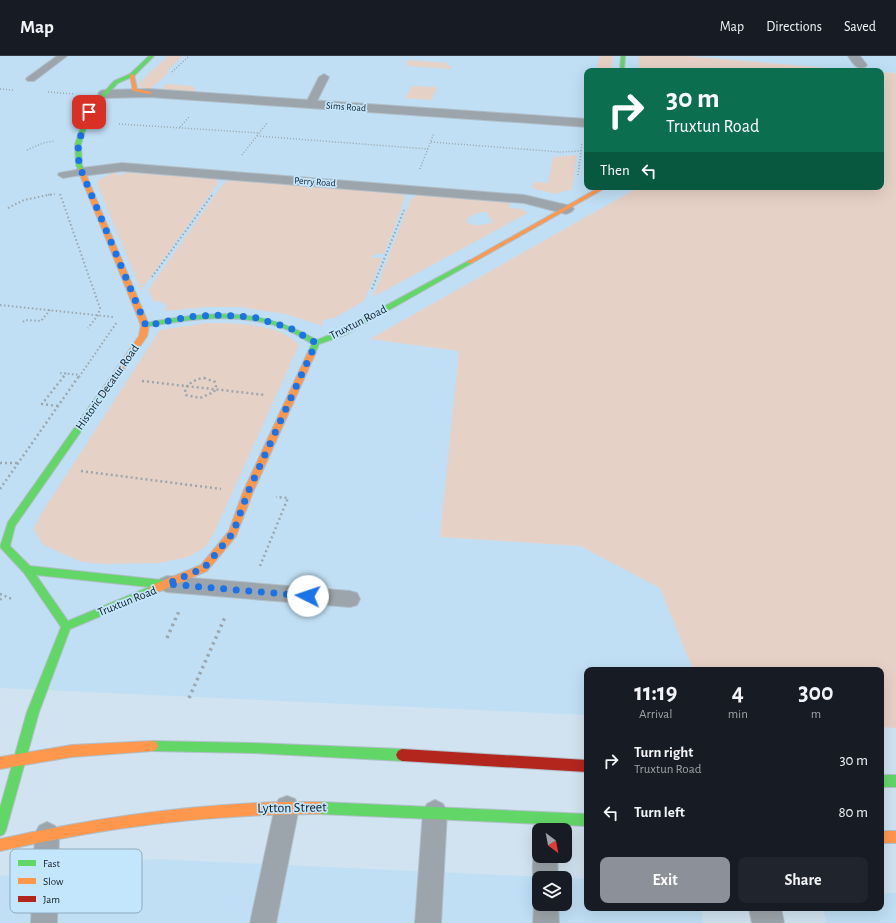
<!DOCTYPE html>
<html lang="en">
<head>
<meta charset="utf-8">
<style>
	:root { --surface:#171b24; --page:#20242c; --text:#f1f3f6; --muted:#9ea1a6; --line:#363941; --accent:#8c9099 }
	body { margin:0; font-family:"Alegreya Sans",sans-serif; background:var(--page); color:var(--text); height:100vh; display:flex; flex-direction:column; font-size:15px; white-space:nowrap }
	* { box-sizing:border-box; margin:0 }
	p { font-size:13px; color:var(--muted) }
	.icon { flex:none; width:22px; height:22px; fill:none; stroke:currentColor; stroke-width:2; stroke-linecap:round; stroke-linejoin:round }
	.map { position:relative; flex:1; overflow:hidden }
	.side { position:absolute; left:584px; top:611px; width:300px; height:244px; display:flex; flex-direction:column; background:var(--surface); border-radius:8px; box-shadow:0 4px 16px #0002 }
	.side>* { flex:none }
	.top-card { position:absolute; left:584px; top:12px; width:300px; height:122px; border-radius:8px; box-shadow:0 4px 16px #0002; background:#0b6e4f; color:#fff; overflow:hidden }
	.needle { width:26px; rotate:148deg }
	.controls { position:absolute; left:532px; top:767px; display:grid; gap:8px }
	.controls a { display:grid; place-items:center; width:40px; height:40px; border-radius:8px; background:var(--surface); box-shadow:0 4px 16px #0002; font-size:20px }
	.pin { position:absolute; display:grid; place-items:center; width:34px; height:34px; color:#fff; margin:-17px; border-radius:8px; box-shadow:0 2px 6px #0006 }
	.me { position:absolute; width:44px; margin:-22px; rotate:274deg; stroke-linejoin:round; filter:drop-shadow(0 0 3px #0008) }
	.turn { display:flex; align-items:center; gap:14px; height:84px; padding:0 16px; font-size:18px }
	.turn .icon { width:52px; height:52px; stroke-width:2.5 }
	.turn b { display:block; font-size:28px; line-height:34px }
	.then { display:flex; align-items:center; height:38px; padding:0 16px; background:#0003; gap:8px; font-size:15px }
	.eta { display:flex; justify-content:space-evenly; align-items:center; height:68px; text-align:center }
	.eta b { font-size:24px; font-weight:600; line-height:28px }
	.action { display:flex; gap:8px; margin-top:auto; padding:8px 16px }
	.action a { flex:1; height:46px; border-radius:8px; background:var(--accent); color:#fff; font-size:16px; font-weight:600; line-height:46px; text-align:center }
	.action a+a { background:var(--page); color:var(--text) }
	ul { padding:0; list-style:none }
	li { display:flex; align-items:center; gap:12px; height:52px; padding:0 16px }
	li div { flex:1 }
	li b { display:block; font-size:15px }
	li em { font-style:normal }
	header { display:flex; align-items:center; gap:24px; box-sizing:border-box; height:56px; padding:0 20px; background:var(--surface); border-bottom:1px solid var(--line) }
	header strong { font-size:19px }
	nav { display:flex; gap:22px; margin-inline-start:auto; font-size:14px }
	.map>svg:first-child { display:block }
</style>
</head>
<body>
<header>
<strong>Map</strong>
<nav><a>Map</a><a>Directions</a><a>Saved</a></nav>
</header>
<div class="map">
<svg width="896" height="867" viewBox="0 0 896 867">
	<rect width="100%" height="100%" fill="#d1e3f0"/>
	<g fill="#c0dff4" fill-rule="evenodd">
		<polygon points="0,0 639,0 639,15 587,15 587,131 639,131 370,283 460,295 440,481 580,490 661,532 693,614 587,614 587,659 0,632"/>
		<polygon points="686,0 896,0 896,17 864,15"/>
		<path d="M154 803 587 823V852H701L703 867H0V820ZM539 822H565V848H539Z"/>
		<polygon points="881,837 896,837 896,867 826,867 824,856 826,852 881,852"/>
	</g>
	<g fill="#e6d1c6" fill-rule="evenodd">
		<polygon points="168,0 182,0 167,15 169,16 154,30 148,34 140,31 139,28 140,26"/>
		<polygon points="599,0 613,0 612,15 597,15"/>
		<polygon points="639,0 686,0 864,15 639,15"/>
		<polygon points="407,4 448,7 447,10 452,10 450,13 407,10 409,8 406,7"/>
		<polygon points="881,16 896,17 896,672 881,671 881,614 693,614 660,532 580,490 440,481 459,295 370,283 639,131 881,131"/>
		<polygon points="166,28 193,30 196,36 161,34"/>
		<polygon points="412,30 437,31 432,44 405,42"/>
		<polygon points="577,99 572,133 555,138 532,132 534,126 548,127 553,101"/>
		<polygon points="113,117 118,117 118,119 122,119 123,117 131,117 216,123 218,127 141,234 97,128 98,124"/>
		<polygon points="230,124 403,138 405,142 384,198 377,197 377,199 373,199 371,202 382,202 364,245 334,262 323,264 322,270 286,258 240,251 206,251 165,255 166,248 158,245 154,246 148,234 223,128"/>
		<path d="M418 139 510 147 509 152 522 153 528 157 373 241 411 143ZM481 156H486L493 166C485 169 474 171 466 166L470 160Z"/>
		<path d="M207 267C234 267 280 267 299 289L213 479 205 491 188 501 159 507 104 508 82 506 43 489 34 473 41 458 160 274Z"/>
	</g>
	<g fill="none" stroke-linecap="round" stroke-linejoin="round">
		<g stroke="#b1bfc9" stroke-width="2">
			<g id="lane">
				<polygon points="57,0 67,0 34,25 28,25 26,23 28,21"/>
				<polygon points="324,18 329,21 315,49 313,51 307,51 305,49 319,21"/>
				<polygon points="82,113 87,116 86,118 63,122 58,119 59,117"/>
				<polygon points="167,520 350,535 357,537 360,543 357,549 350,551 167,536 160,533 158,528 160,523"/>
				<polygon points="287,740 295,743 299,751 276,867 250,867 275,751 279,743"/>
				<polygon points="435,744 443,748 447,756 441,867 415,867 423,756 427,748"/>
				<polygon points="47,766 55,770 59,778 57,867 31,867 35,778 39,770"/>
				<path d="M539 790V800H557L558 822H539V831C530 823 532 802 537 792Z"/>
				<polygon points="539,838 539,848 558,848 559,867 533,867 534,848 537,839"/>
			</g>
		</g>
		<g stroke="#b1bfc9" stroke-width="2">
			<g id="street">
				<path d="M848 0H860L867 9 865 11C856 14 853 7 848 0Z"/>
				<polygon points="149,33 587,63 587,71 149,41 104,42 100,41 98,38 100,35 104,34"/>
				<polygon points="122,107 524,139 571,150 574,153 571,156 566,158 524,147 122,115 82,120 77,119 75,116 77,113 82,112"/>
				<polygon points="749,852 781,852 784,867 752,867"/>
			</g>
		</g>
		<g stroke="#b1bfc9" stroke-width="2">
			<g id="fast">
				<polygon points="149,0 154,0 134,20 118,27 91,56 81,88 82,109 84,114 79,115 76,109 75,88 86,56 114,25 130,18"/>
				<polygon points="621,0 625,0 624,15 620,15"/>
				<path d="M470 204 473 206 472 207 345 279 319 288 315 298H312L308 296 312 288C304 283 296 278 288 274 242 255 192 263 145 271L141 269 145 267C209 255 258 250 317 284L339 275Z"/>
				<path d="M102 336 106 339 105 341 15 470 10 490 30 510 162 524 166 525 167 528 166 531 158 532V536L70 573 39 656 6 774 4 778 0 780V752L27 656 61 571 24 517 0 491 8 466 99 337ZM36 519 149 531 68 565Z"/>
				<polygon points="152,685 252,687 402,693 406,695 408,699 406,703 402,705 252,697 152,695 148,694 146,690 148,686"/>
				<rect x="881" y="719" width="15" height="12"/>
				<polygon points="320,746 587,758 587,770 320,758 316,756 314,752 316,748"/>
			</g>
		</g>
		<g stroke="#b1bfc9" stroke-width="2">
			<g id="slow">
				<polygon points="132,18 134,19 137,33 151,36 151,38 133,35 130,19"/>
				<polygon points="81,112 84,114 149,269 147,280 105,341 102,342 98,339 139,280 141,269 78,114"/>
				<polygon points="600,131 607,131 472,207 468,207 467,206"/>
				<polygon points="309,294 312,294 316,296 253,436 236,480 207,515 158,536 154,537 150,536 149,533 150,530 201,509 229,475 243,436"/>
				<polygon points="152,685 156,686 158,690 156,694 152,695 72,701 0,713 0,701 72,689"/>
				<path d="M279 746H320L324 748 326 752 324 756 320 758C209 758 108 771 0 795V783C93 762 185 749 279 746Z"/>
				<rect x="881" y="775" width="15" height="12"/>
			</g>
		</g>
		<g stroke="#b1bfc9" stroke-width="2">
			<polygon id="jam" points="402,693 587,704 587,716 402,705 398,703 396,699 398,695"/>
		</g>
		<g stroke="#9ca6ac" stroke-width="1.5" stroke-dasharray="1 2" stroke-linecap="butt">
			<polyline points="172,16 189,0"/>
			<polyline points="0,33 13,34"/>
			<polyline points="48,36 75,38"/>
			<polyline points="119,68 260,77"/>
			<polyline points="180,71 189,61"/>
			<polyline points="257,80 428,93"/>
			<polyline points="431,86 561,96 581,95"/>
			<polyline points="27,94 43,87 54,85"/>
			<polyline points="242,99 267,67"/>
			<polyline points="420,113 434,77"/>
			<polyline points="578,119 582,88"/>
			<polyline points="48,139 55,138"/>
		</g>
		<g stroke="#9ca6ac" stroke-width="2" stroke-dasharray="1.5 2.5" stroke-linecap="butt">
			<polyline points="60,138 100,252 98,259 88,272"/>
			<polyline points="8,152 24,144 53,138"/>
			<polyline points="152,221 212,139"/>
			<polyline points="372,233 404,154"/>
			<polyline points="0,249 114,261"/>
			<polyline points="23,266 25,264 41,265 50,254"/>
			<polyline points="60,317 80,319"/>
			<polyline points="63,321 66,317"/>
			<polyline points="79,321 117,266"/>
		</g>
		<g stroke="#9ca6ac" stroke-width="2.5" stroke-dasharray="2 3" stroke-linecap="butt">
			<path d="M204 322 215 326 216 330 214 336 200 342 186 339 185 333C190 326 196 323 204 322Z"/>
			<polyline points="142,325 265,339"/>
			<polyline points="58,350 42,348 64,320"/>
			<polyline points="0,407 19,407"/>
			<polyline points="81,415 221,433"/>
			<polyline points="0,433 79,320"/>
			<polyline points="260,510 288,442 276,441"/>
			<polyline points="0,538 12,543"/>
			<polyline points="0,544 3,540"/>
			<polyline points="178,558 179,555"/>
		</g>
		<g stroke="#9ca6ac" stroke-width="3.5" stroke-dasharray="2.5 4" stroke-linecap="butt">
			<polyline points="167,582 178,557"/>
			<polyline points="189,642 226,559"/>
		</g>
		<use href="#lane" fill="#9ca5ab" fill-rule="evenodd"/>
		<use href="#street" fill="#9ca5ab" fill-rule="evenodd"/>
		<use href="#fast" fill="#63d668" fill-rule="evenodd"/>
		<use href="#slow" fill="#ff974d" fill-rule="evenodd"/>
		<use href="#jam" fill="#b3261e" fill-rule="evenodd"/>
	</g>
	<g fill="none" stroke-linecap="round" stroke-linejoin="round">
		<polyline stroke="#1a73e8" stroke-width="7" stroke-dasharray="0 12.6" points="89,56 78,88 79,109 146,270 187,261 215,259 253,261 290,272 316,287 248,436 233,477 204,512 167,528 308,540"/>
	</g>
	<g text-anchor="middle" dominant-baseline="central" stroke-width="3.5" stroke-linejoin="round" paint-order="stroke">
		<g font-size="10" fill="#121f27" stroke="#c4e6fd">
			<text transform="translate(346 51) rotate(4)">Sims Road</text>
			<text transform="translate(315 126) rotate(4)">Perry Road</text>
		</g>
		<g font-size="12" fill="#121f27" stroke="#c4e6fd">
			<text transform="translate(358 266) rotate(-27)">Truxtun Road</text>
			<text transform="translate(107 331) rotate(-55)">Historic Decatur Road</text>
			<text transform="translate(127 545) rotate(-22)">Truxtun Road</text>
		</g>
		<g font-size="14" fill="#121f27" stroke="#c4e6fd">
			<text transform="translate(292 752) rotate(-1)">Lytton Street</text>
		</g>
	</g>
	<rect x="10" y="793" width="132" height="64" rx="6" fill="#c4e6fd" stroke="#8faabd" stroke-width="1"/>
	<rect x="18" y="804" width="18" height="6" fill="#63d668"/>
	<rect x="18" y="822" width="18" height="6" fill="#ff974d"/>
	<rect x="18" y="840" width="18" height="6" fill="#b3261e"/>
	<g font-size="11" fill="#121f27">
		<text x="43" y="811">Fast</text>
		<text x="43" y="829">Slow</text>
		<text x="43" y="847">Jam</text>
	</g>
</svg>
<div class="controls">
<a><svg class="needle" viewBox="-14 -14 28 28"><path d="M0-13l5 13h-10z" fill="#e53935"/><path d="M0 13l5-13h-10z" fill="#9ea1a6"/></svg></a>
<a><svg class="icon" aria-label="layers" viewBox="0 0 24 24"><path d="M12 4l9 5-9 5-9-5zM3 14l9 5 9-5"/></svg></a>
</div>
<div class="pin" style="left:89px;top:56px;background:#d93025"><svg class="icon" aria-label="arrive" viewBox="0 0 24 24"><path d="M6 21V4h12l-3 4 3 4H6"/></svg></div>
<svg class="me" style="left:308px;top:540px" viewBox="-20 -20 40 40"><circle r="19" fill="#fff"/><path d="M0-13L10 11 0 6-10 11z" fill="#1a73e8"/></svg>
<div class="top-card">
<div class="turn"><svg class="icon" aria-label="right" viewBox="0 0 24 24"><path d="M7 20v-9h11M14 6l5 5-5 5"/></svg><div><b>30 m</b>Truxtun Road</div></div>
<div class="then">Then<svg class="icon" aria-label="left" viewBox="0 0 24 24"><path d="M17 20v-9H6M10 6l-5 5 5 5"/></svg></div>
</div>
<section class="side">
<div class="eta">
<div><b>11:19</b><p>Arrival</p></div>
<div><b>4</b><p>min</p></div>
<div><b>300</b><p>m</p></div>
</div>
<ul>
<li><svg class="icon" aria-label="right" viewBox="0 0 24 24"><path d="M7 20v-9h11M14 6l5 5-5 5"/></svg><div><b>Turn right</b><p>Truxtun Road</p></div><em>30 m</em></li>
<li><svg class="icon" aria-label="left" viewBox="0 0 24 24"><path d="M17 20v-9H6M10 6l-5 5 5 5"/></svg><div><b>Turn left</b></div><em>80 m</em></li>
</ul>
<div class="action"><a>Exit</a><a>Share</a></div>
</section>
</div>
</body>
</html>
